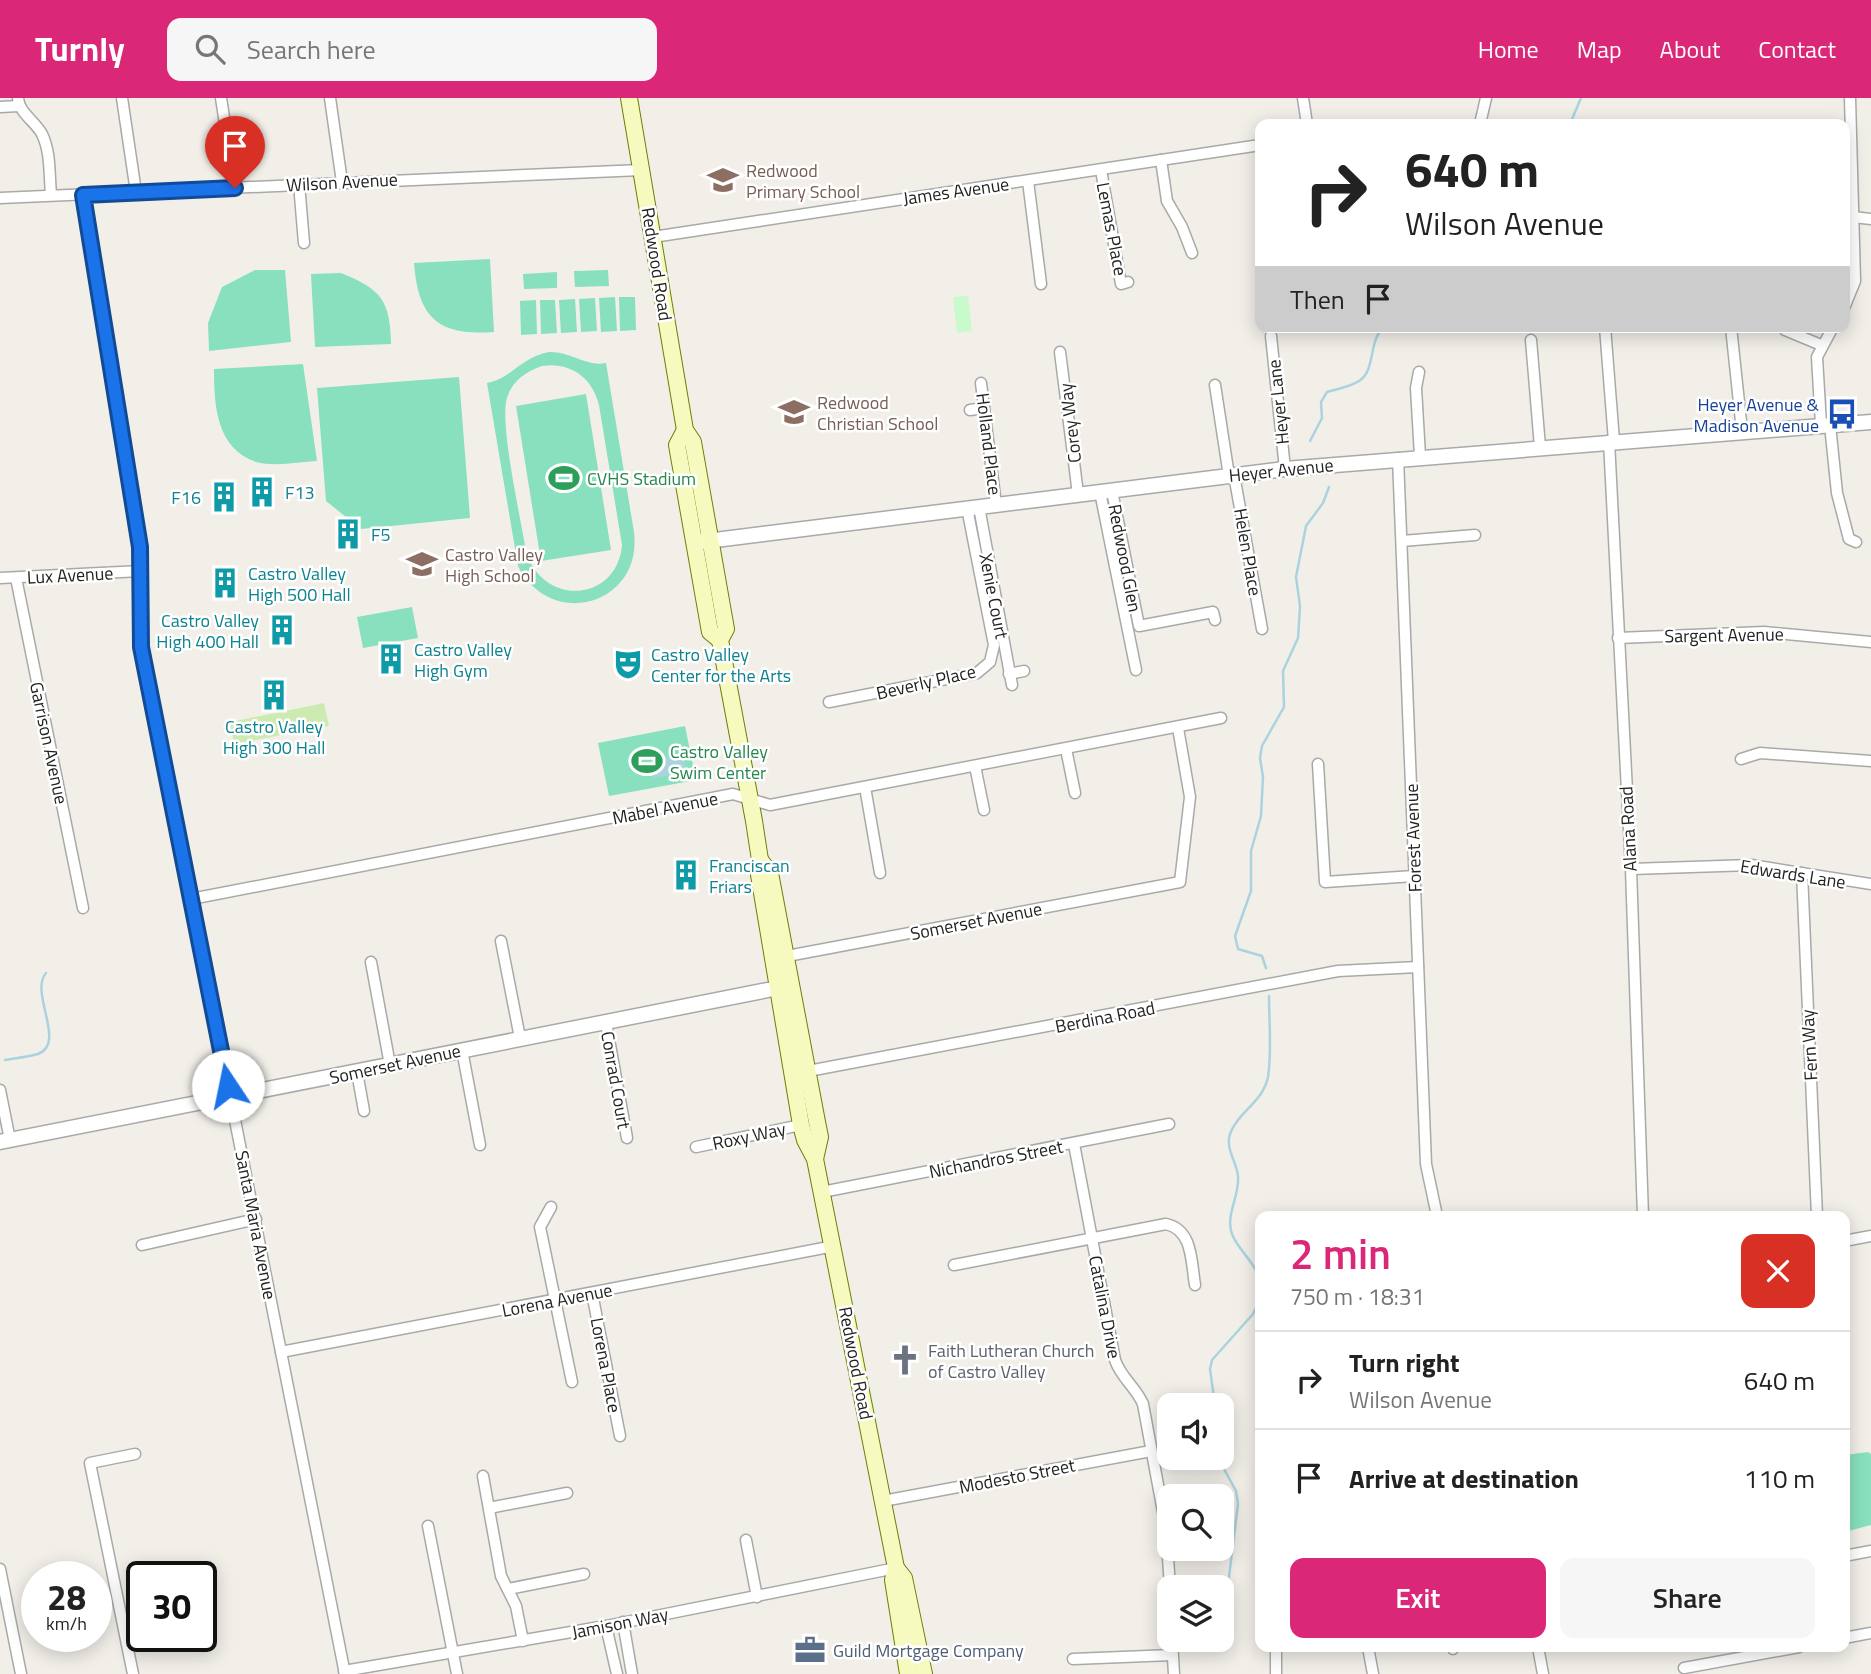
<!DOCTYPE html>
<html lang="en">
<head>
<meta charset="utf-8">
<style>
	:root { --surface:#fff; --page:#f6f6f6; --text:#222; --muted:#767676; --line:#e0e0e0; --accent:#db2777 }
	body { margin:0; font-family:"Titillium Web",sans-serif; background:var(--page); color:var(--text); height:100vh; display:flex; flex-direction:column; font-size:26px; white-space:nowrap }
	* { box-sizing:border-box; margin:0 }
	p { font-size:23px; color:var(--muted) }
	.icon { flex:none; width:38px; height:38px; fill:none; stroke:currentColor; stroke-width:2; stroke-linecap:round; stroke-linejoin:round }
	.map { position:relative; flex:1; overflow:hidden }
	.sheet { position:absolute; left:1255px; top:1113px; width:595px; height:441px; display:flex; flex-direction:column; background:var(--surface); border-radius:14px; box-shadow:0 4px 18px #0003 }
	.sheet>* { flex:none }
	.banner { position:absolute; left:1255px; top:21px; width:595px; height:214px; border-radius:14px; box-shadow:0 4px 18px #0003; background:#fff; color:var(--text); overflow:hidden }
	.buttons { position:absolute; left:1157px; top:1295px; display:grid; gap:14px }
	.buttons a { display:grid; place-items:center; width:77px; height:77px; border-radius:14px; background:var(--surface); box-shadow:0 4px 18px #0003; font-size:35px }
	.speed { position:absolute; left:21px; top:1463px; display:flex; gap:14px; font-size:35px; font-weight:700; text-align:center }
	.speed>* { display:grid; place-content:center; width:91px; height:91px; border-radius:50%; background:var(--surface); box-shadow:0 4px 18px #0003; line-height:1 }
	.speed small { font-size:18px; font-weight:400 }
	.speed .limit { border:4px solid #111; border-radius:10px; background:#fff; color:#111 }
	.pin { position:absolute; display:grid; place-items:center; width:60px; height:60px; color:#fff; margin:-72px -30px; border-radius:50% 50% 50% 0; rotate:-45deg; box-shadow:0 0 7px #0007 }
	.pin .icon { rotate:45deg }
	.me { position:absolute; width:77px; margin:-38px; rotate:349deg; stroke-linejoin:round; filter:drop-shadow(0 0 5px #0008) }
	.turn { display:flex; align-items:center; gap:24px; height:147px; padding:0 35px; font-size:32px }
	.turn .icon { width:91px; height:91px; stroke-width:2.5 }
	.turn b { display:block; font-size:49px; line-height:60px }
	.then { display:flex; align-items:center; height:66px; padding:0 35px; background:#0003; gap:14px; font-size:26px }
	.round { display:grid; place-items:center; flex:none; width:74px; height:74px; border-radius:14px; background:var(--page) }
	.head { display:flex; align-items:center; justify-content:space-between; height:119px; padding:0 35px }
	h1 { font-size:42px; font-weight:600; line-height:52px; color:var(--accent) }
	.cta { display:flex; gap:14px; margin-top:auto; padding:14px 35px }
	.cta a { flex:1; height:80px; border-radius:14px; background:var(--accent); color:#fff; font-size:28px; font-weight:600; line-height:80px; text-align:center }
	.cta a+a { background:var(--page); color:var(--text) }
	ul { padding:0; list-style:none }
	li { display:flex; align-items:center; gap:21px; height:98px; padding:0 35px; border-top:2px solid var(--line) }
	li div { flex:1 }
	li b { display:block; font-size:26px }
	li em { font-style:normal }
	header { display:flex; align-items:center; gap:42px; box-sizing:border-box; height:98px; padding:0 35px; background:var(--accent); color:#fff }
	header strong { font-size:33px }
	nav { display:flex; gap:38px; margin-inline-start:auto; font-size:24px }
	.search { width:490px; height:63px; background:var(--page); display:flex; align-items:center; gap:18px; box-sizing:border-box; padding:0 24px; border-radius:14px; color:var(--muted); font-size:26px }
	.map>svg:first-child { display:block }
</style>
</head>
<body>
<header>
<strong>Turnly</strong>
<div class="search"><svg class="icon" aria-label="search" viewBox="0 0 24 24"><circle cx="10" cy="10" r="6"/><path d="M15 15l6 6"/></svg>Search here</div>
<nav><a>Home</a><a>Map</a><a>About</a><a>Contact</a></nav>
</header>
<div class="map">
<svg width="1871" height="1576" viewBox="0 0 1871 1576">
	<rect width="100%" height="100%" fill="#f2efe9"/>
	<polygon fill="#cdebb0" points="324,605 329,628 234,646 230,624"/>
	<polygon fill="#c8facc" points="968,198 972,233 957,235 953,199"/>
	<g fill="#88e0be" fill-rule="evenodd">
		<path d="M490 161 494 234C439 238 418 221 414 165Z"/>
		<polygon points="255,172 285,172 291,244 209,253 208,225 222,189"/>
		<polygon points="608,172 609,188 575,189 574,173"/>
		<polygon points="557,174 557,190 524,191 523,176"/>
		<path d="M341 175C381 191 390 202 391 246L315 249 311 176Z"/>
		<polygon points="615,199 617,233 601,234 599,200"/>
		<polygon points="619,199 635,199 636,232 620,233"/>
		<polygon points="595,200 597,233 581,234 579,201"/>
		<polygon points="575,201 577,234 561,235 559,202"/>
		<polygon points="536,202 537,236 521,237 520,203"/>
		<polygon points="540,202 555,202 557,235 541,236"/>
		<path d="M549 254C570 253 586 269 606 265L634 434C643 507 551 533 518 468L487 285C511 281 521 259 549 254ZM542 268C570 264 592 279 599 307L622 447C617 505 542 509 526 453 521 422 499 324 507 300 512 283 525 274 542 268Z"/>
		<path d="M303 266 317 363C299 364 274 369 256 364 216 350 214 307 214 271Z"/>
		<polygon points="459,279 470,420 361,431 326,403 317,290"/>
		<polygon points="586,296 611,452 541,463 516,308"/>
		<polygon points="412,509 418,540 363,550 357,519"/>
		<polygon points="685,628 696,682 609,698 598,645"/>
		<polygon points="1868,1354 1871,1356 1871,1427 1845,1434 1845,1357"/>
	</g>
	<polygon fill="#aad3df" points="683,656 686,674 654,680 651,663"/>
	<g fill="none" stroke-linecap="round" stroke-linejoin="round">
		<g stroke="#aad3df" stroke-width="2.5">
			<polyline points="1570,26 1581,0"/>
			<path d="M1310 343 1322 320 1321 304 1327 294C1337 291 1350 289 1359 283 1376 273 1368 242 1384 229"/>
			<polyline points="1266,870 1262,858 1238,851 1235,838 1251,793 1251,753 1261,718 1263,679 1260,660 1262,648 1284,609 1283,573 1298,540 1300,508 1296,479 1306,428 1323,405 1329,389"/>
			<path d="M5 962C16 960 28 959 38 956 67 945 29 895 46 875"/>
			<path d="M1260 1181C1254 1163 1238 1152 1232 1136 1225 1117 1240 1098 1238 1078 1237 1065 1225 1050 1230 1036 1238 1014 1263 1004 1268 979 1272 954 1269 924 1269 898"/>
			<polyline points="1215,1307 1210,1271 1212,1262 1253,1216 1260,1201"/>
			<polyline points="1218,1360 1236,1393 1238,1406 1224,1519"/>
		</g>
		<g stroke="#a9a9a9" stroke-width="13">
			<g id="minor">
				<path d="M18 0C19 15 35 23 42 36 51 55 49 76 51 96"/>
				<polyline points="122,0 136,94"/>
				<polyline points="221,0 235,90"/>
				<polyline points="330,0 342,84"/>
				<polyline points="1303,0 1307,26"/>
				<polyline points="0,9 19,8"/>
				<polyline points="1480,26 1486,0"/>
				<polyline points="1161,62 1167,103 1182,129 1192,155"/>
				<polyline points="1101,72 1121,186 1128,184"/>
				<polyline points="1028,83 1041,186"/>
				<polyline points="299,86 304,145"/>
				<polyline points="83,97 140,449 141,549 345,1576"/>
				<polyline points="0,100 641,72"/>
				<polyline points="1844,118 1871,121"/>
				<polyline points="653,139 1260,47"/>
				<polyline points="1844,210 1855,183 1850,0"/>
				<polyline points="1605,229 1614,343"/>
				<polyline points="1731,229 1742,333"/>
				<polyline points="1785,232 1821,247"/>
				<polyline points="1271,238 1285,371"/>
				<polyline points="1531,242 1540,349"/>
				<polyline points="1060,254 1078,396"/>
				<polyline points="1419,274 1416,290 1420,358"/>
				<polyline points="981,285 996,407"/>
				<polyline points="1215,287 1229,378"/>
				<polyline points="970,312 984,310"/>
				<polyline points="1821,327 1817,259 1833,229"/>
				<polyline points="1830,327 1837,395 1849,441 1856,444"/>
				<polyline points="1609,343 1631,771 1643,1118"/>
				<polyline points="1398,360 1426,1066 1437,1118"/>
				<polyline points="1234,377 1262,531"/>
				<polyline points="1112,393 1139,528 1213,514 1215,522"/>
				<polyline points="1100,394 1136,572"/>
				<polyline points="979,409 1012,587"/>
				<polyline points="1402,443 1475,437"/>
				<polyline points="0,480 141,473"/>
				<polyline points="16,480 83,810"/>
				<polyline points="1618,540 1764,534 1871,544"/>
				<polyline points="1009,576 1024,573"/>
				<polyline points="829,604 977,575 990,564 994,547 967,410"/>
				<polyline points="1066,651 1075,695"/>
				<polyline points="1741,661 1760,655 1871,663"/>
				<polyline points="1318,666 1325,784 1414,778"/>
				<polyline points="975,668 984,712"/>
				<polyline points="865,689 880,775"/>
				<polyline points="1631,771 1751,767 1871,786"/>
				<polyline points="1802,775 1817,1118"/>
				<polyline points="191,801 733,696 770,707 1221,620"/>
				<polyline points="501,843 520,940"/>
				<polyline points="782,859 1180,784 1190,699 1178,630"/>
				<polyline points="371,864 390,967"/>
				<polyline points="606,925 627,1040"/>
				<polyline points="462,952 480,1047"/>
				<polyline points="357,974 364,1013"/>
				<polyline points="803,974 1338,873 1418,869"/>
				<polyline points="0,992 10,1042"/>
				<path d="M1074 1046 1115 1262C1121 1280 1136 1289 1143 1306L1166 1430 1170 1489"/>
				<polyline points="696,1049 801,1027"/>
				<polyline points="822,1094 1169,1026"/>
				<polyline points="551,1109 540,1129 572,1284"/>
				<polyline points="1844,1143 1871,1138"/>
				<polyline points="142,1147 256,1121"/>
				<path d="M954 1167 1166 1126C1193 1132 1191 1163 1195 1187"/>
				<polyline points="592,1195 620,1338"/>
				<polyline points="281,1254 834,1148"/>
				<polyline points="483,1378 501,1478 516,1508 523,1543"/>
				<polyline points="883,1403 1151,1353"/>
				<polyline points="489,1410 567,1395"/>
				<polyline points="428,1428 457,1576"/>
				<polyline points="746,1442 757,1499"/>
				<polyline points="1844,1458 1871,1453"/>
				<polyline points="0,1471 21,1576"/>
				<polyline points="508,1491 584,1476"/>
				<polyline points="623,1524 632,1576"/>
				<polyline points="606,1528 617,1576"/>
				<polyline points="1844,1540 1871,1535"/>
				<polyline points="1172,1542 1174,1576"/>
				<polyline points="1368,1549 1373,1576"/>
				<polyline points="1453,1549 1453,1551"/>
				<polyline points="1538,1549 1543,1576"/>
				<polyline points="1073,1561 1172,1557"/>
				<polyline points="1684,1570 1799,1549"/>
				<polyline points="344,1573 606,1528 896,1470"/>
				<polyline points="133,1576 90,1365 135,1356"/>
				<polyline points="1276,1576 1276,1549"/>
			</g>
		</g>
		<g stroke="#a9a9a9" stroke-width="17">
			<g id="tertiary">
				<polyline points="699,444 1285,371 1871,324"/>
				<polyline points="0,1044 788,888"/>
			</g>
		</g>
		<g stroke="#707d05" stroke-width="18">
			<g id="secondary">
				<polyline points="629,0 685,332 693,344 726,531 720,542 754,723 760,762 759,777 801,1027 805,1042 815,1061 896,1470 893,1482 908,1576"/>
				<polyline points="685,332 677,347 710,534 720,542"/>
				<polyline points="760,762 770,775 817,1024 820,1039 815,1061"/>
				<polyline points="896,1470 904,1480 924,1576"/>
			</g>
		</g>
		<use href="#minor" stroke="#fff" stroke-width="10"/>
		<use href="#tertiary" stroke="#fff" stroke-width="14"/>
		<use href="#secondary" stroke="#f7fabf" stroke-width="16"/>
	</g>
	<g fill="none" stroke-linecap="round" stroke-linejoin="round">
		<g stroke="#114b97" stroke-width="18">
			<polyline id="route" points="228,988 141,549 140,449 83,97 235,90"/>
		</g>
		<use href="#route" stroke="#1a73e8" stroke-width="12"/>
	</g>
	<defs>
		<g id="school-bare" transform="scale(2.415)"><path d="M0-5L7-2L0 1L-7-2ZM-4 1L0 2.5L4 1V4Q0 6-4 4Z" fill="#8d6e63" stroke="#fff" stroke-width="2.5" paint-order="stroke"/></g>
		<g id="bus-bare" transform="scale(2.415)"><path d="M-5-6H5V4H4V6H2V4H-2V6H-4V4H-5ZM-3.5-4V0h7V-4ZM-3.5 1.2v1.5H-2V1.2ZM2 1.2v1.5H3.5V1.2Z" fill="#1a4fb4" stroke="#fff" stroke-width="2.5" paint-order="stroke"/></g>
		<g id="stadium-bare" transform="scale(2.415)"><path d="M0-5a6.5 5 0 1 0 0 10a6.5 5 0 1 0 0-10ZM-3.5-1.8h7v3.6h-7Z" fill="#2e9e5b" stroke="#fff" stroke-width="2.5" paint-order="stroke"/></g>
		<g id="building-bare" transform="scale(2.415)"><path d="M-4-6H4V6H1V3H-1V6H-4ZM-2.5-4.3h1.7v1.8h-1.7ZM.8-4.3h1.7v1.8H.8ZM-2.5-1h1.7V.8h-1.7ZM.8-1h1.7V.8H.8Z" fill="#0f9aa8" stroke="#fff" stroke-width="2.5" paint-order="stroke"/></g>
		<g id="theatre-bare" transform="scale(2.415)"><path d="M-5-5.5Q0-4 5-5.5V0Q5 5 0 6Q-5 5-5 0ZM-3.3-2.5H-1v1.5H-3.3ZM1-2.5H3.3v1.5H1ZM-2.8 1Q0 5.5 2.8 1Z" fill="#0f9aa8" stroke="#fff" stroke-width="2.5" paint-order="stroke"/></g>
		<g id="church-bare" transform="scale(2.415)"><path d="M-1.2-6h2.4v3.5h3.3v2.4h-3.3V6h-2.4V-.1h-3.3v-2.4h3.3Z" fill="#6b7280" stroke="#fff" stroke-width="2.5" paint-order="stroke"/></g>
		<g id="office-bare" transform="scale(2.415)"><path d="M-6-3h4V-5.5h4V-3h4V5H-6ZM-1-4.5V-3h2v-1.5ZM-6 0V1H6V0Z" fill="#5c6f8a" stroke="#fff" stroke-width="2.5" paint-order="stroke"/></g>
	</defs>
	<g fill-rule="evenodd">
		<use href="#school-bare" x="723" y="82"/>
		<use href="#school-bare" x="794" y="314"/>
		<use href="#bus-bare" x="1842" y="316"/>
		<use href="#stadium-bare" x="564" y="380"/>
		<use href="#building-bare" x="262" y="394"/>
		<use href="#building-bare" x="224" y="399"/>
		<use href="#building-bare" x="348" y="436"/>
		<use href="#school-bare" x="422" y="466"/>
		<use href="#building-bare" x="225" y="485"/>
		<use href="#building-bare" x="282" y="532"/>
		<use href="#building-bare" x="391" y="561"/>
		<use href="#theatre-bare" x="628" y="566"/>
		<use href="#building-bare" x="274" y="597"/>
		<use href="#stadium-bare" x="647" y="663"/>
		<use href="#building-bare" x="686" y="777"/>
		<use href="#church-bare" x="905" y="1262"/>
		<use href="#office-bare" x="810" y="1552"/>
	</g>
	<g text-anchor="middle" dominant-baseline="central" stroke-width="5" stroke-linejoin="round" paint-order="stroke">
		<g font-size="18" fill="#785e54" stroke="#fff" text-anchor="start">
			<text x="746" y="72">Redwood<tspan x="746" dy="21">Primary School</tspan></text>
			<text x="817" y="304">Redwood<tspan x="817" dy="21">Christian School</tspan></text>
			<text x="445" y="456">Castro Valley<tspan x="445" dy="21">High School</tspan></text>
		</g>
		<g font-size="18" fill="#222" stroke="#fff">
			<text transform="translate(342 84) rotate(-3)">Wilson Avenue</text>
			<text transform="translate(956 93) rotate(-8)">James Avenue</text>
			<text transform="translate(1112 131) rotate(79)">Lemas Place</text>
			<text transform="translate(657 166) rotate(81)">Redwood Road</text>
			<text transform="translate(1278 304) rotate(-96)">Heyer Lane</text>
			<text transform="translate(1070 325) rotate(-97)">Corey Way</text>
			<text transform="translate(989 346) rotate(83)">Holland Place</text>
			<text transform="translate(1281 372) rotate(-6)">Heyer Avenue</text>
			<text transform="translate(1248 454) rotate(80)">Helen Place</text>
			<text transform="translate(1125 460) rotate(79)">Redwood Glen</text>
			<text transform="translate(70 477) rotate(-3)">Lux Avenue</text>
			<text transform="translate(994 498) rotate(79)">Xenie Court</text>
			<text transform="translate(1724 537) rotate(-1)">Sargent Avenue</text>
			<text transform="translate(926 584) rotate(-13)">Beverly Place</text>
			<text transform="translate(49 645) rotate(78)">Garrison Avenue</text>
			<text transform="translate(665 710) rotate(-11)">Mabel Avenue</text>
			<text transform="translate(1628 731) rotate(-93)">Alana Road</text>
			<text transform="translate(1413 740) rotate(-92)">Forest Avenue</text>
			<text transform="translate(1793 776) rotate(9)">Edwards Lane</text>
			<text transform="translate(976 823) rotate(-11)">Somerset Avenue</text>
			<text transform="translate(1105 919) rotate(-11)">Berdina Road</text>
			<text transform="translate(1809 947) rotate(-93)">Fern Way</text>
			<text transform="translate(395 966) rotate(-12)">Somerset Avenue</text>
			<text transform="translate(616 982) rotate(80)">Conrad Court</text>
			<text transform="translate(749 1038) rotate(-12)">Roxy Way</text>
			<text transform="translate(996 1061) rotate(-11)">Nichandros Street</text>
			<text transform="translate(256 1127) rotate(79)">Santa Maria Avenue</text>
			<text transform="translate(557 1202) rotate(-11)">Lorena Avenue</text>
			<text transform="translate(1105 1209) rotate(79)">Catalina Drive</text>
			<text transform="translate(856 1265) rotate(79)">Redwood Road</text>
			<text transform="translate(606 1267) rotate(79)">Lorena Place</text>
			<text transform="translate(1017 1378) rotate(-11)">Modesto Street</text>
			<text transform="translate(620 1525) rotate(-11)">Jamison Way</text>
		</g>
		<g font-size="18" fill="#164399" stroke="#fff" text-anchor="end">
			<text x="1819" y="306">Heyer Avenue &amp;<tspan x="1819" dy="21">Madison Avenue</tspan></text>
		</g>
		<g font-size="18" fill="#27864d" stroke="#fff" text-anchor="start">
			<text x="587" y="380">CVHS Stadium</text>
			<text x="670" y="653">Castro Valley<tspan x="670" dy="21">Swim Center</tspan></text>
		</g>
		<g font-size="18" fill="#0d838f" stroke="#fff" text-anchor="start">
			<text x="285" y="394">F13</text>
			<text x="201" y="399" text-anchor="end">F16</text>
			<text x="371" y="436">F5</text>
			<text x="248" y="475">Castro Valley<tspan x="248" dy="21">High 500 Hall</tspan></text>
			<text x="259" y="522" text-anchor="end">Castro Valley<tspan x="259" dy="21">High 400 Hall</tspan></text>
			<text x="414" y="551">Castro Valley<tspan x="414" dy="21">High Gym</tspan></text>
			<text x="651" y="556">Castro Valley<tspan x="651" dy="21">Center for the Arts</tspan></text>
			<text x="274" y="628" text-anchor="middle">Castro Valley<tspan x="274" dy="21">High 300 Hall</tspan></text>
			<text x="709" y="767">Franciscan<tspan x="709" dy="21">Friars</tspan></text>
		</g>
		<g font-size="18" fill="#5b616d" stroke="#fff" text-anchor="start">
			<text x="928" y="1252">Faith Lutheran Church<tspan x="928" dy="21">of Castro Valley</tspan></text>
		</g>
		<g font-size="18" fill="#4e5e75" stroke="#fff" text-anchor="start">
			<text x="833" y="1552">Guild Mortgage Company</text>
		</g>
	</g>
</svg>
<div class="buttons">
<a><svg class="icon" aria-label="sound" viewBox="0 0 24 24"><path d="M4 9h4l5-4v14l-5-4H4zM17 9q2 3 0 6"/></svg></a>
<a><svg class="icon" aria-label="search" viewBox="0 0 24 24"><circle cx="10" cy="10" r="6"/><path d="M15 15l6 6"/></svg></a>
<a><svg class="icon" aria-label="layers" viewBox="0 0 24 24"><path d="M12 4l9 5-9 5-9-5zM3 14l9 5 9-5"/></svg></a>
</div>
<div class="speed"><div>28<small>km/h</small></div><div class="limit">30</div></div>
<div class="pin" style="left:235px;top:90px;background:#d93025"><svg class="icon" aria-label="arrive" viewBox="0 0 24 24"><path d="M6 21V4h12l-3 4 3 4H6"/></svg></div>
<svg class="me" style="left:228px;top:988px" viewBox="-20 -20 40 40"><circle r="19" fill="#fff"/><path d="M0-13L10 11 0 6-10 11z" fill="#1a73e8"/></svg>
<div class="banner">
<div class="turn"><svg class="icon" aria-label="right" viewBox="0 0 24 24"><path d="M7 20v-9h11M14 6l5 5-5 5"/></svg><div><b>640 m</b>Wilson Avenue</div></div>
<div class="then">Then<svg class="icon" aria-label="arrive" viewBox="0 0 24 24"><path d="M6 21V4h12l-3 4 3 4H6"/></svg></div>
</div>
<section class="sheet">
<div class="head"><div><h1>2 min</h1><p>750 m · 18:31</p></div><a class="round" style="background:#d93025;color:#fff"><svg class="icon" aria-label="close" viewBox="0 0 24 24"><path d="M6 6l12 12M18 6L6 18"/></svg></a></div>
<ul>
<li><svg class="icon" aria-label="right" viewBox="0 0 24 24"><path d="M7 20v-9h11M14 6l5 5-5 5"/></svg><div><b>Turn right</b><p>Wilson Avenue</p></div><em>640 m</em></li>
<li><svg class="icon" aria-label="arrive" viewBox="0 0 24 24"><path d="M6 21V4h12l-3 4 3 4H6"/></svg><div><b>Arrive at destination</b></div><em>110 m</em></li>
</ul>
<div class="cta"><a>Exit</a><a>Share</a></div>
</section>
</div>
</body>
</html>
